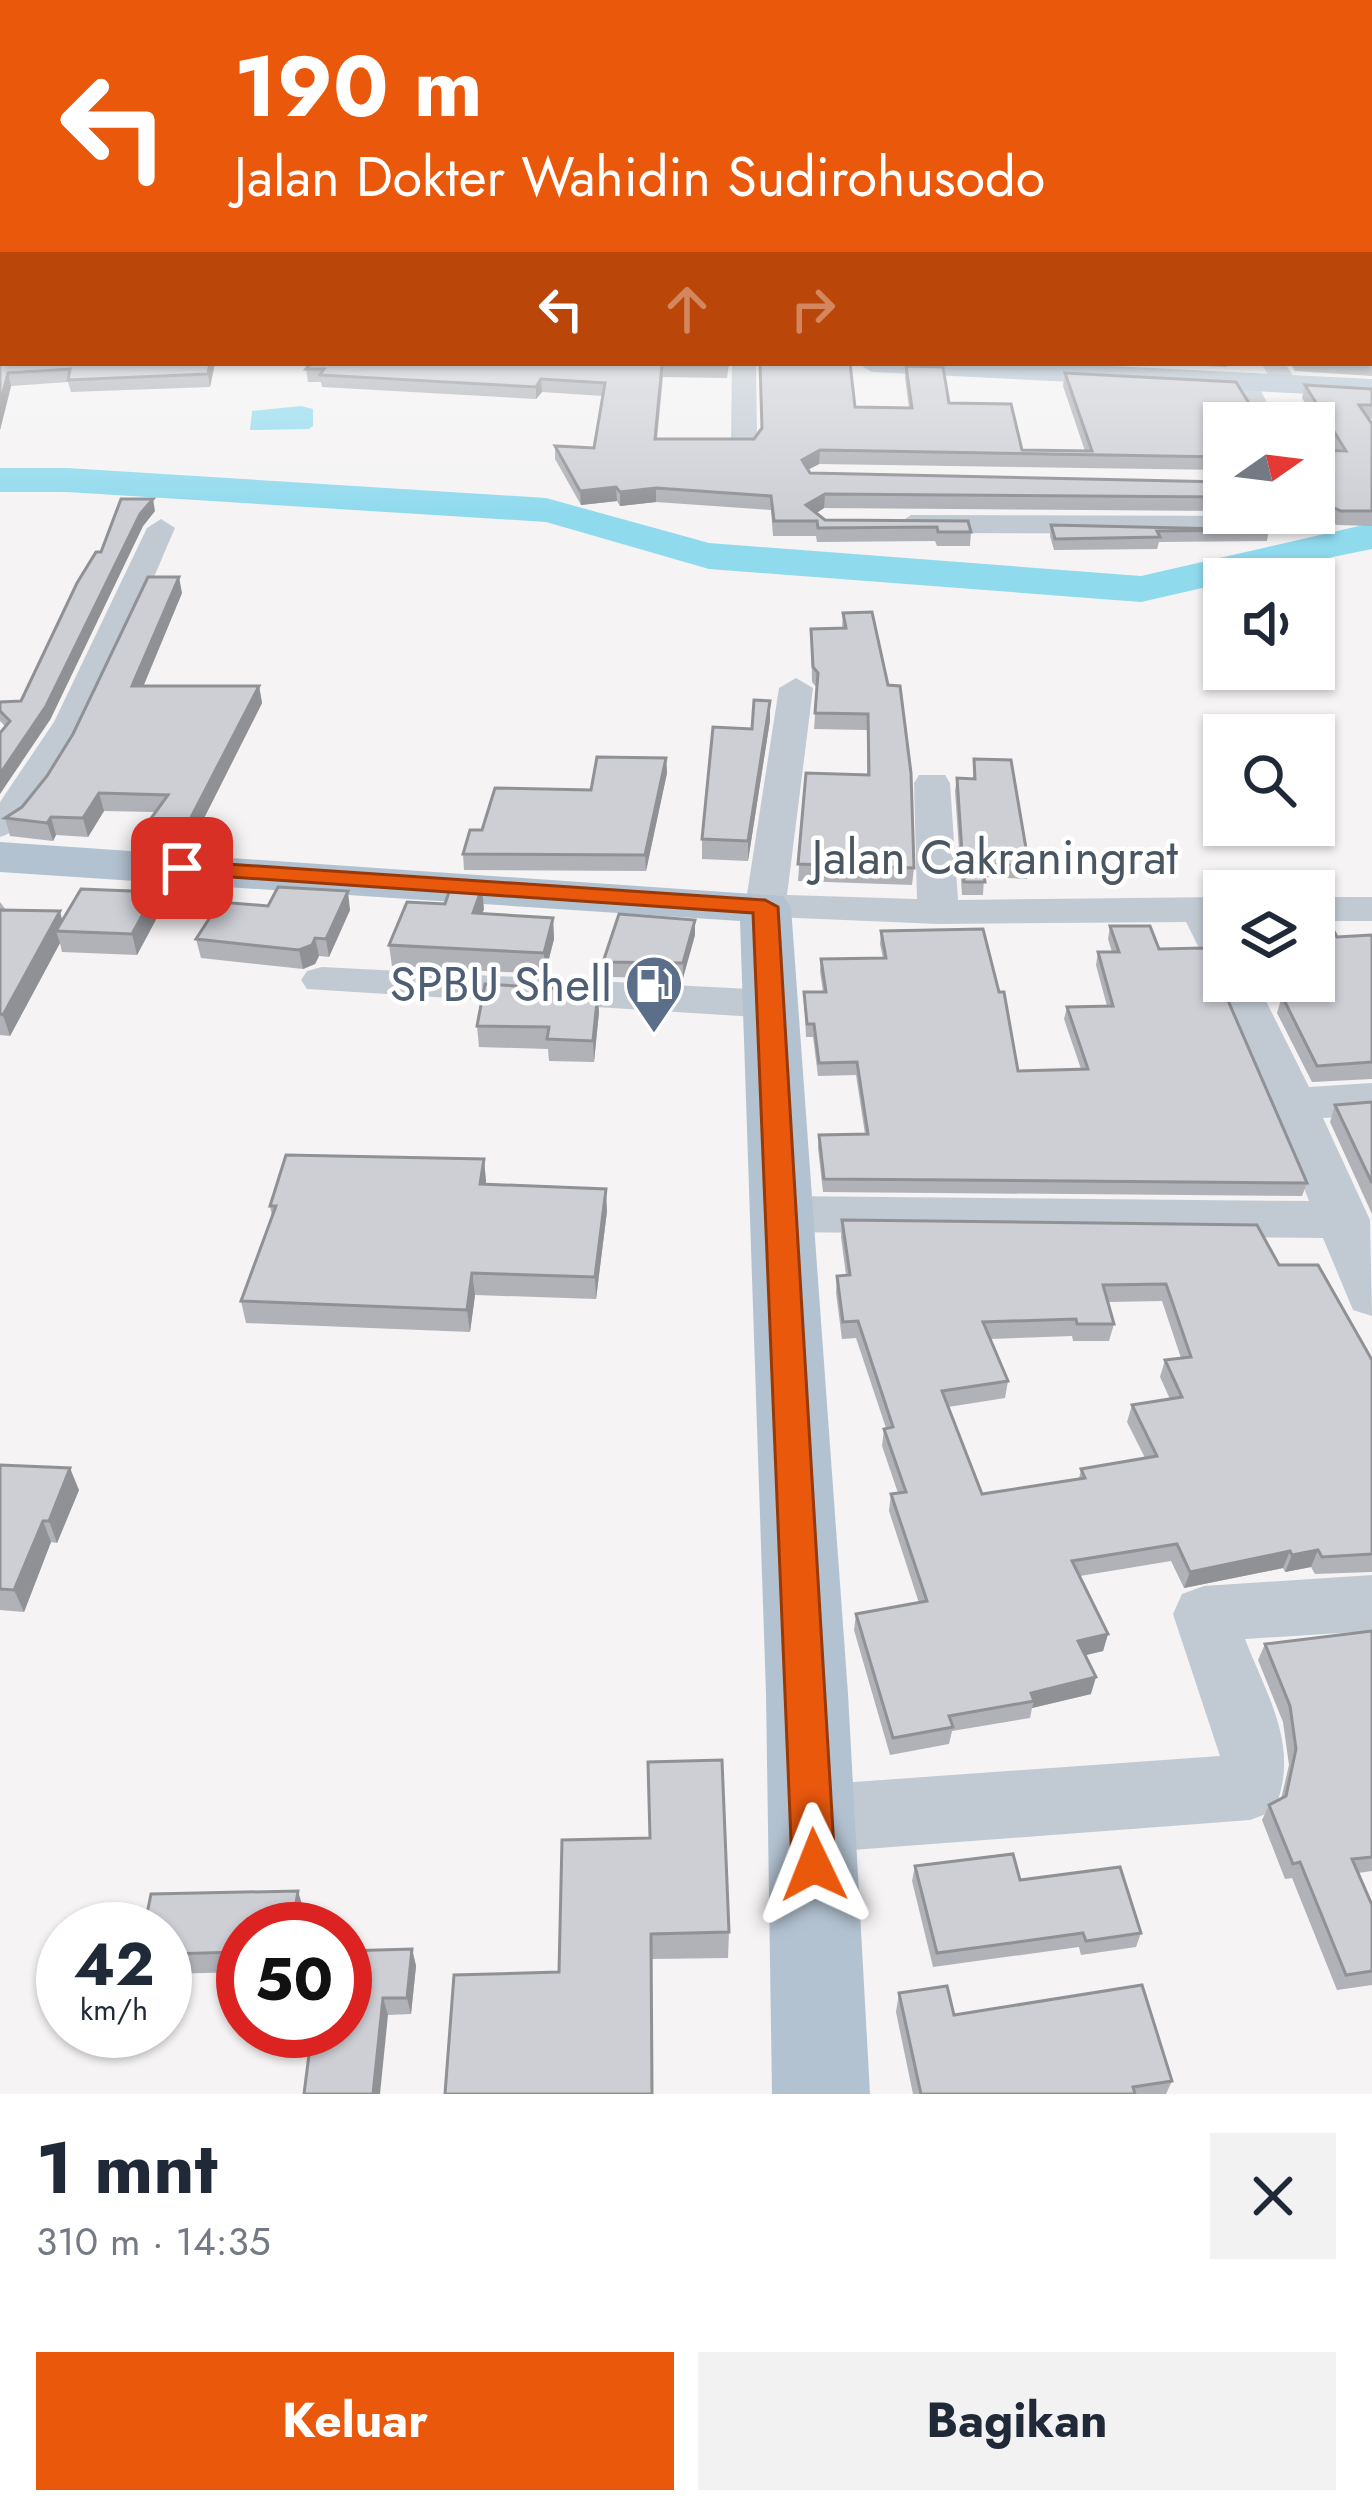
<!DOCTYPE html>
<html lang="id">
<head>
<meta charset="utf-8">
<style>
	:root { --surface:#fff; --page:#f2f2f3; --text:#1f2937; --muted:#747a83; --accent:#ea580c }
	body { margin:0; font-family:Jost,sans-serif; background:var(--page); color:var(--text); height:100vh; display:flex; flex-direction:column; font-size:45px; white-space:nowrap }
	* { box-sizing:border-box; margin:0 }
	p { font-size:39px; color:var(--muted) }
	.icon { flex:none; width:66px; height:66px; fill:none; stroke:currentColor; stroke-width:2; stroke-linecap:round; stroke-linejoin:round }
	.map { position:relative; height:2094px; overflow:hidden }
	.panel { display:flex; flex-direction:column; background:var(--surface); flex:1 }
	.panel>* { flex:none }
	.top-card { position:absolute; left:0px; top:0px; width:1374px; height:366px; box-shadow:0 3px 9px #0004; background:#ea580c; color:#fff; overflow:hidden }
	.needle { width:78px; rotate:76deg }
	.controls { position:absolute; left:1203px; top:402px; display:grid; gap:24px }
	.controls a { display:grid; place-items:center; width:132px; height:132px; border-radius:0px; background:var(--surface); box-shadow:0 3px 9px #0004; font-size:60px }
	.speed { position:absolute; left:36px; top:1902px; display:flex; gap:24px; font-size:60px; font-weight:700; text-align:center }
	.speed>* { display:grid; place-content:center; width:156px; height:156px; border-radius:50%; background:var(--surface); box-shadow:0 3px 9px #0004; line-height:1 }
	.speed small { font-size:30px; font-weight:400 }
	.speed .limit { border:18px solid #d22; background:#fff; color:#111 }
	.pin { position:absolute; display:grid; place-items:center; width:102px; height:102px; color:#fff; margin:-51px; border-radius:24px; box-shadow:0 6px 18px #0006 }
	.me { position:absolute; width:132px; margin:-66px; rotate:358deg; stroke-linejoin:round; filter:drop-shadow(0 0 9px #0008) }
	.turn { display:flex; align-items:center; gap:42px; height:252px; padding:0 36px; font-size:54px }
	.turn .icon { width:156px; height:156px; stroke-width:2.5 }
	.turn b { display:block; font-size:84px; line-height:102px }
	.lanes { display:flex; align-items:center; height:114px; padding:0 36px; background:#0003; justify-content:center; gap:60px; direction:ltr }
	.lanes .off { opacity:.35 }
	.round { display:grid; place-items:center; flex:none; width:126px; height:126px; border-radius:0px; background:var(--page) }
	.summary { display:flex; align-items:center; justify-content:space-between; height:204px; padding:0 36px }
	h1 { font-size:72px; font-weight:700; line-height:90px }
	.action { display:flex; gap:24px; margin-top:auto; padding:24px 36px }
	.action a { flex:1; height:138px; border-radius:0px; background:var(--accent); color:#fff; font-size:48px; font-weight:700; line-height:138px; text-align:center }
	.action a+a { background:var(--page); color:var(--text) }
	.map>svg:first-child { display:block }
</style>
</head>
<body>
<div class="map">
<svg width="1372" height="2094" viewBox="0 0 1372 2094">
	<rect width="100%" height="100%" fill="#f5f3f3"/>
	<polygon fill="#90daee" points="301,406 313,409 313,426 309,429 250,430 252,411"/>
	<g fill="none" stroke-linecap="round" stroke-linejoin="round">
		<polygon fill="#90daee" fill-rule="evenodd" points="0,468 67,468 546,498 709,543 1141,576 1372,523 1372,549 1224,579 1224,583 1141,602 709,569 546,522 67,492 0,492"/>
		<g fill="#c1cad2" fill-rule="evenodd">
			<rect x="0" y="246" width="3" height="12"/>
			<polygon points="732,363 756,363 757,441 744,449 731,441"/>
			<polygon points="1261,363 1285,363 1298,384 1286,391 1277,389"/>
			<polygon points="1245,376 1254,378 1278,423 1252,423 1233,383"/>
			<polygon points="1314,505 1327,513 1322,525 1293,534 911,533 897,524 911,515 1291,516 1314,513"/>
			<path d="M161 519 175 528C148 588 59 823 0 837V802L54 722 147 528Z"/>
			<polygon points="796,678 813,688 787,895 917,899 914,783 919,775 945,775 950,783 958,900 1224,897 1224,981 1256,981 1309,1087 1372,1083 1372,1115 1323,1118 1370,1220 1372,1316 1353,1310 1323,1238 781,1232 763,1227 756,1214 763,1201 781,1196 1309,1201 1271,1104 1214,981 1222,971 1209,968 1186,922 938,924 751,916 745,907 779,688"/>
			<rect x="1314" y="897" width="58" height="24"/>
			<polygon points="322,967 770,990 785,994 792,1004 785,1014 770,1018 307,989 301,980 307,971"/>
			<path d="M1372 1575V1631L1245 1639C1268 1699 1301 1747 1274 1811L1250 1820 812 1853 788 1843 777 1819 788 1795 812 1785 1220 1756 1173 1614 1182 1594 1204 1586Z"/>
		</g>
		<g fill="#b3c2d1" fill-rule="evenodd">
			<polygon points="857,363 1053,363 1372,379 1372,397 872,372"/>
			<polygon points="0,842 783,896 791,907 848,1694 870,2094 772,2094 766,1694 740,921 0,872"/>
		</g>
	</g>
	<g fill="#b0b2b7" fill-rule="evenodd">
		<polygon points="1372,271 1372,376 1295,371 1290,363 1371,363"/>
		<polygon points="0,338 3,363 245,363 215,363 210,387 71,392 68,382 11,386 0,430"/>
		<polygon points="729,363 727,378 663,377 657,439 754,439 855,407 909,408 905,378 906,366 949,403 1022,450 1085,451 1063,386 1065,373 1224,423 1224,470 819,464 808,470 810,473 1224,482 1224,511 824,508 816,513 825,520 968,521 971,532 970,546 937,546 935,541 817,542 816,536 773,536 771,510 656,502 620,506 617,501 581,505 555,459 555,446 594,448 603,396 542,392 536,399 322,387 321,382 308,382 306,369"/>
		<polygon points="1143,363 1228,363 1227,367"/>
		<polygon points="1305,385 1372,389 1372,419 1368,418 1372,424 1372,526 1337,525 1328,521 1329,509 1314,501 1314,450 1334,450 1302,398"/>
		<polygon points="155,511 143,526 50,720 6,727 0,721 0,702 21,701 101,552"/>
		<polygon points="1051,525 1269,530 1267,541 1159,542 1157,549 1054,550 1050,536"/>
		<polygon points="182,593 143,686 259,686 262,703 188,850 148,846 144,828 155,812 104,811 88,837 56,835 53,841 10,836 5,818 22,807 47,776"/>
		<polygon points="843,613 914,868 912,885 798,881 806,773 867,775 867,730 814,729 817,688 812,682 811,629 842,628"/>
		<polygon points="770,701 770,720 748,861 702,859 702,839 752,729"/>
		<polygon points="666,758 667,773 646,871 464,870 463,854 482,830 591,790"/>
		<polygon points="974,759 1029,866 1027,879 984,877 983,895 962,895 955,791 957,778 973,779"/>
		<polygon points="0,902 6,910 62,921 160,912 137,955 62,952 60,943 10,1036 0,1035"/>
		<polygon points="268,906 350,910 329,957 319,956 315,964 303,969 201,958 196,939"/>
		<polygon points="484,909 482,914 553,918 554,939 545,974 392,966 389,945"/>
		<polygon points="1110,926 1159,949 1307,1183 1302,1196 823,1192 818,1148 819,1135 865,1134 856,1075 818,1076 813,1037 806,1037 804,992 823,992 820,971 821,959 883,958 880,944 881,931 1018,1071 1081,1069 1064,1019 1067,1007 1107,1006 1096,965 1098,952 1112,952 1108,939"/>
		<polygon points="695,935 683,978 603,977 603,962"/>
		<polygon points="1372,935 1372,1079 1312,1082 1277,1013 1282,996 1295,996 1287,981 1314,981 1337,937"/>
		<polygon points="599,1012 594,1062 549,1061 548,1049 479,1047 477,1026"/>
		<polygon points="1372,1102 1372,1214 1330,1122 1335,1105"/>
		<polygon points="484,1159 486,1185 607,1211 596,1299 475,1295 470,1332 246,1323 241,1301 272,1216 270,1206"/>
		<path d="M842 1220 1279 1265 1372 1360V1572L1315 1574 1311 1567 1285 1572 1283 1568 1184 1588 1171 1561 1080 1576 1108 1634 1103 1651 1085 1655 1091 1694 1032 1708 1030 1718 952 1731 949 1744 890 1755 854 1630 856 1614 919 1603 889 1511 891 1494 898 1493 882 1446 884 1429 886 1428 856 1338 842 1339 836 1293 837 1276 846 1275 841 1237ZM1162 1301 1181 1358 1165 1360 1160 1377 1170 1399 1132 1405 1127 1422 1145 1458 1081 1469 1079 1479 982 1494 948 1407 1005 1398 1008 1381 990 1339 1072 1336 1073 1341H1109L1114 1324 1108 1302Z"/>
		<polygon points="0,1465 79,1490 57,1543 51,1542 24,1612 0,1610"/>
		<polygon points="1372,1631 1372,1871 1358,1873 1372,1905 1372,1985 1337,1990 1292,1878 1285,1879 1262,1820 1269,1805 1281,1799 1289,1765 1283,1722 1258,1660 1265,1644"/>
		<polygon points="562,1840 729,1932 728,1958 652,1959 559,1972"/>
		<polygon points="915,1866 1020,1880 1141,1933 1136,1947 1081,1955 1079,1947 933,1967 912,1881"/>
		<polygon points="304,1911 302,1929 243,1929 243,1972 165,1974 165,1929"/>
		<polygon points="412,1949 416,1966 411,2014 388,2015 345,2031"/>
		<polygon points="899,1993 954,2015 1172,2081 1166,2094 913,2094 896,2012"/>
	</g>
	<g fill="#909195">
		<polygon points="210,363 215,363 210,387 208,374"/>
		<polygon points="8,373 11,386 0,430 0,404"/>
		<polygon points="541,379 542,392 536,399 536,387"/>
		<polygon points="820,450 819,464 801,473 802,460"/>
		<polygon points="616,487 617,501 581,505 580,491"/>
		<polygon points="656,488 656,502 620,506 620,492"/>
		<polygon points="825,494 824,508 806,520 806,505"/>
		<polygon points="153,499 155,511 143,526 50,720 0,794 0,774 140,514"/>
		<polygon points="179,577 182,593 136,704 132,686"/>
		<polygon points="259,686 262,703 188,850 184,831"/>
		<polygon points="770,701 770,720 748,861 748,841"/>
		<polygon points="666,758 667,773 646,871 645,855"/>
		<polygon points="99,793 104,811 88,837 83,818"/>
		<polygon points="51,817 56,835 53,841 47,823"/>
		<polygon points="482,888 484,909 475,934 473,913"/>
		<polygon points="348,891 350,910 329,957 326,939"/>
		<polygon points="155,892 160,912 137,955 132,934"/>
		<polygon points="60,911 65,931 56,931 60,943 10,1036 3,1015"/>
		<polygon points="553,918 554,939 545,974 544,953"/>
		<polygon points="695,920 695,935 683,978 683,963"/>
		<polygon points="315,938 319,956 315,964 303,969 299,950"/>
		<polygon points="598,991 599,1012 594,1062 593,1041"/>
		<polygon points="484,1159 486,1181 482,1206 480,1184"/>
		<polygon points="606,1189 607,1211 596,1299 595,1277"/>
		<polygon points="472,1273 475,1295 470,1332 467,1310"/>
		<polygon points="70,1468 79,1490 57,1543 49,1521"/>
		<polygon points="43,1521 51,1542 24,1612 14,1590"/>
		<polygon points="1318,1550 1311,1567 1285,1572 1292,1555"/>
		<polygon points="1290,1551 1283,1568 1184,1588 1190,1572"/>
		<polygon points="1108,1634 1103,1651 1074,1658 1078,1641"/>
		<polygon points="1096,1677 1091,1694 1032,1708 1034,1701 1031,1693"/>
		<polygon points="298,1891 304,1911 302,1929 292,1929"/>
		<polygon points="412,1949 416,1966 411,2014 407,1998"/>
		<polygon points="383,1998 388,2015 380,2094 373,2094"/>
	</g>
	<g fill="#cdcfd5" stroke="#909195" stroke-width="3" fill-rule="evenodd">
		<polygon points="0,253 3,255 3,315 0,316"/>
		<rect x="1371" y="271" width="1" height="92"/>
		<polygon points="3,337 3,363 210,363 208,374 68,380 70,369 8,373 0,404 0,338"/>
		<polygon points="311,363 728,363 728,365 662,365 655,439 754,439 762,428 760,363 850,363 855,407 912,408 906,366 943,367 949,403 1011,404 1022,450 1092,451 1065,373 1236,382 1261,423 1224,423 1224,457 820,450 802,460 810,473 1224,482 1224,497 825,494 806,505 825,520 968,521 971,532 938,532 937,527 818,528 817,521 774,521 771,496 656,488 620,492 616,487 580,491 555,446 594,448 605,383 541,379 536,387 320,375 324,369 306,369"/>
		<polygon points="1305,385 1372,389 1372,405 1359,405 1372,424 1372,511 1341,511 1332,507 1333,495 1317,487 1314,493 1314,450 1346,451"/>
		<polygon points="121,499 153,499 140,514 46,706 0,774 0,733 10,721 0,711 0,702 21,701 77,583 96,552 101,552"/>
		<polygon points="1051,525 1269,530 1157,531 1160,537 1055,539"/>
		<polygon points="148,577 179,577 132,686 259,686 184,831 144,828 168,795 99,793 83,818 51,817 47,823 5,818 22,807 47,776 73,734"/>
		<polygon points="872,612 888,685 900,686 911,773 914,868 798,864 806,773 869,775 868,714 815,713 818,673 813,667 811,629 846,628 843,613"/>
		<polygon points="754,700 770,701 748,841 702,839 713,727 752,729"/>
		<polygon points="597,757 666,758 645,855 463,854 470,830 482,830 495,788 591,790"/>
		<polygon points="974,759 1011,760 1029,866 982,864 985,882 964,882 957,778 975,779"/>
		<polygon points="451,886 482,888 473,913 553,918 544,953 389,945 407,902 445,904"/>
		<polygon points="278,887 348,891 326,939 315,938 312,945 299,950 196,939 220,902 268,906"/>
		<polygon points="81,889 155,892 132,934 56,931"/>
		<polygon points="0,910 60,911 3,1015 0,1014"/>
		<polygon points="619,914 695,920 683,963 603,962"/>
		<polygon points="1314,924 1330,924 1337,937 1372,935 1372,1062 1317,1066 1282,996 1309,996 1301,981 1314,981"/>
		<polygon points="1110,926 1150,926 1159,949 1204,948 1210,959 1307,1183 824,1179 819,1135 868,1134 857,1062 819,1063 814,1024 807,1024 804,992 826,992 821,959 886,958 881,931 983,929 999,992 1004,992 1018,1071 1088,1069 1067,1007 1113,1006 1098,952 1119,952"/>
		<polygon points="485,984 598,991 593,1041 547,1039 549,1027 477,1026"/>
		<polygon points="1372,1102 1372,1183 1335,1105"/>
		<polygon points="286,1155 484,1159 480,1184 606,1189 595,1277 472,1273 467,1310 241,1301 276,1206 270,1206"/>
		<path d="M842 1220 1257 1225 1279 1265H1318L1372 1360V1554L1322 1557 1318 1550 1292 1555 1290 1551 1190 1572 1177 1544 1072 1561 1108 1634 1078 1641 1096 1677 1031 1693 1034 1701 949 1716 953 1727 893 1738 856 1614 927 1601 891 1494 906 1492 884 1429 893 1427 858 1321 843 1322 837 1276 850 1275ZM1166 1284 1191 1357 1165 1360 1182 1397 1132 1405 1157 1456 1081 1469 1085 1478 982 1494 942 1391 1008 1381 983 1322 1076 1319 1077 1324H1114L1103 1285Z"/>
		<polygon points="0,1465 70,1468 49,1521 43,1521 14,1590 0,1589"/>
		<polygon points="1372,1631 1372,1857 1352,1859 1372,1905 1372,1971 1346,1975 1300,1862 1293,1864 1269,1805 1286,1796 1296,1749 1290,1706 1265,1644"/>
		<polygon points="722,1760 729,1932 651,1934 652,2094 445,2094 454,1975 559,1972 562,1840 650,1838 648,1762"/>
		<polygon points="1013,1854 1020,1880 1120,1867 1141,1933 1086,1941 1083,1933 937,1953 915,1866"/>
		<polygon points="298,1891 292,1929 243,1929 243,1952 165,1954 165,1929 144,1929 151,1894"/>
		<polygon points="412,1949 407,1998 383,1998 373,2094 304,2094 312,2031 345,2031 345,1951"/>
		<polygon points="1142,1985 1172,2081 1133,2087 1135,2094 921,2094 899,1993 947,1986 954,2015"/>
	</g>
	<linearGradient id="sky" x2="0" y2="1"><stop stop-color="#85c3ea"/><stop offset="0.43" stop-color="#fafafa"/><stop offset="1" stop-color="#fafafa" stop-opacity="0"/></linearGradient>
	<rect width="1372" height="513" fill="url(#sky)"/>
	<polygon fill="#ea580c" stroke="#983908" stroke-width="3" points="182,861 765,900 778,907 835,1865 829,1880 814,1886 799,1880 792,1865 753,913 174,873 174,863"/>
	<defs>
		<g id="fuel-pin" transform="scale(3)"><path d="M0 17L-7.5 6A9.5 9.5 0 1 1 7.5 6Z" fill="#5c6f8a" stroke="#fff"/><path d="M-5.5-6h7V0h2V4h1.3V-2.5L3-4.5l.8-.8L6-3V5H2.5V1h-1V6h-7ZM-4.2-4.7v3.2H.2V-4.7Z" fill="#fff"/></g>
	</defs>
	<g fill-rule="evenodd">
		<use href="#fuel-pin" x="654" y="984"/>
	</g>
	<g text-anchor="middle" dominant-baseline="central" stroke-width="9" stroke-linejoin="round" paint-order="stroke">
		<g font-size="48" fill="#4a5661" stroke="#fff">
			<text x="995" y="857">Jalan Cakraningrat</text>
		</g>
		<g font-size="48" fill="#4e5e75" stroke="#fff" text-anchor="end">
			<text x="612" y="984">SPBU Shell</text>
		</g>
	</g>
</svg>
<div class="controls">
<a><svg class="needle" viewBox="-14 -14 28 28"><path d="M0-13l5 13h-10z" fill="#e53935"/><path d="M0 13l5-13h-10z" fill="#747a83"/></svg></a>
<a><svg class="icon" aria-label="sound" viewBox="0 0 24 24"><path d="M4 9h4l5-4v14l-5-4H4zM17 9q2 3 0 6"/></svg></a>
<a><svg class="icon" aria-label="search" viewBox="0 0 24 24"><circle cx="10" cy="10" r="6"/><path d="M15 15l6 6"/></svg></a>
<a><svg class="icon" aria-label="layers" viewBox="0 0 24 24"><path d="M12 4l9 5-9 5-9-5zM3 14l9 5 9-5"/></svg></a>
</div>
<div class="speed"><div>42<small>km/h</small></div><div class="limit">50</div></div>
<div class="pin" style="left:182px;top:868px;background:#d93025"><svg class="icon" aria-label="arrive" viewBox="0 0 24 24"><path d="M6 21V4h12l-3 4 3 4H6"/></svg></div>
<svg class="me" style="left:814px;top:1865px" viewBox="-20 -20 40 40"><path d="M0-17L14 15 0 8-14 15z" fill="#ea580c" stroke="#fff" stroke-width="4"/></svg>
<div class="top-card">
<div class="turn"><svg class="icon" aria-label="left" viewBox="0 0 24 24"><path d="M17 20v-9H6M10 6l-5 5 5 5"/></svg><div><b>190 m</b>Jalan Dokter Wahidin Sudirohusodo</div></div>
<div class="lanes"><svg class="icon" aria-label="left" viewBox="0 0 24 24"><path d="M17 20v-9H6M10 6l-5 5 5 5"/></svg><svg class="icon off" aria-label="ahead" viewBox="0 0 24 24"><path d="M12 20V5M6 11l6-6 6 6"/></svg><svg class="icon off" aria-label="right" viewBox="0 0 24 24"><path d="M7 20v-9h11M14 6l5 5-5 5"/></svg></div>
</div>
</div>
<section class="panel">
<div class="summary"><div><h1>1 mnt</h1><p>310 m · 14:35</p></div><a class="round"><svg class="icon" aria-label="close" viewBox="0 0 24 24"><path d="M6 6l12 12M18 6L6 18"/></svg></a></div>
<div class="action"><a>Keluar</a><a>Bagikan</a></div>
</section>
</body>
</html>
